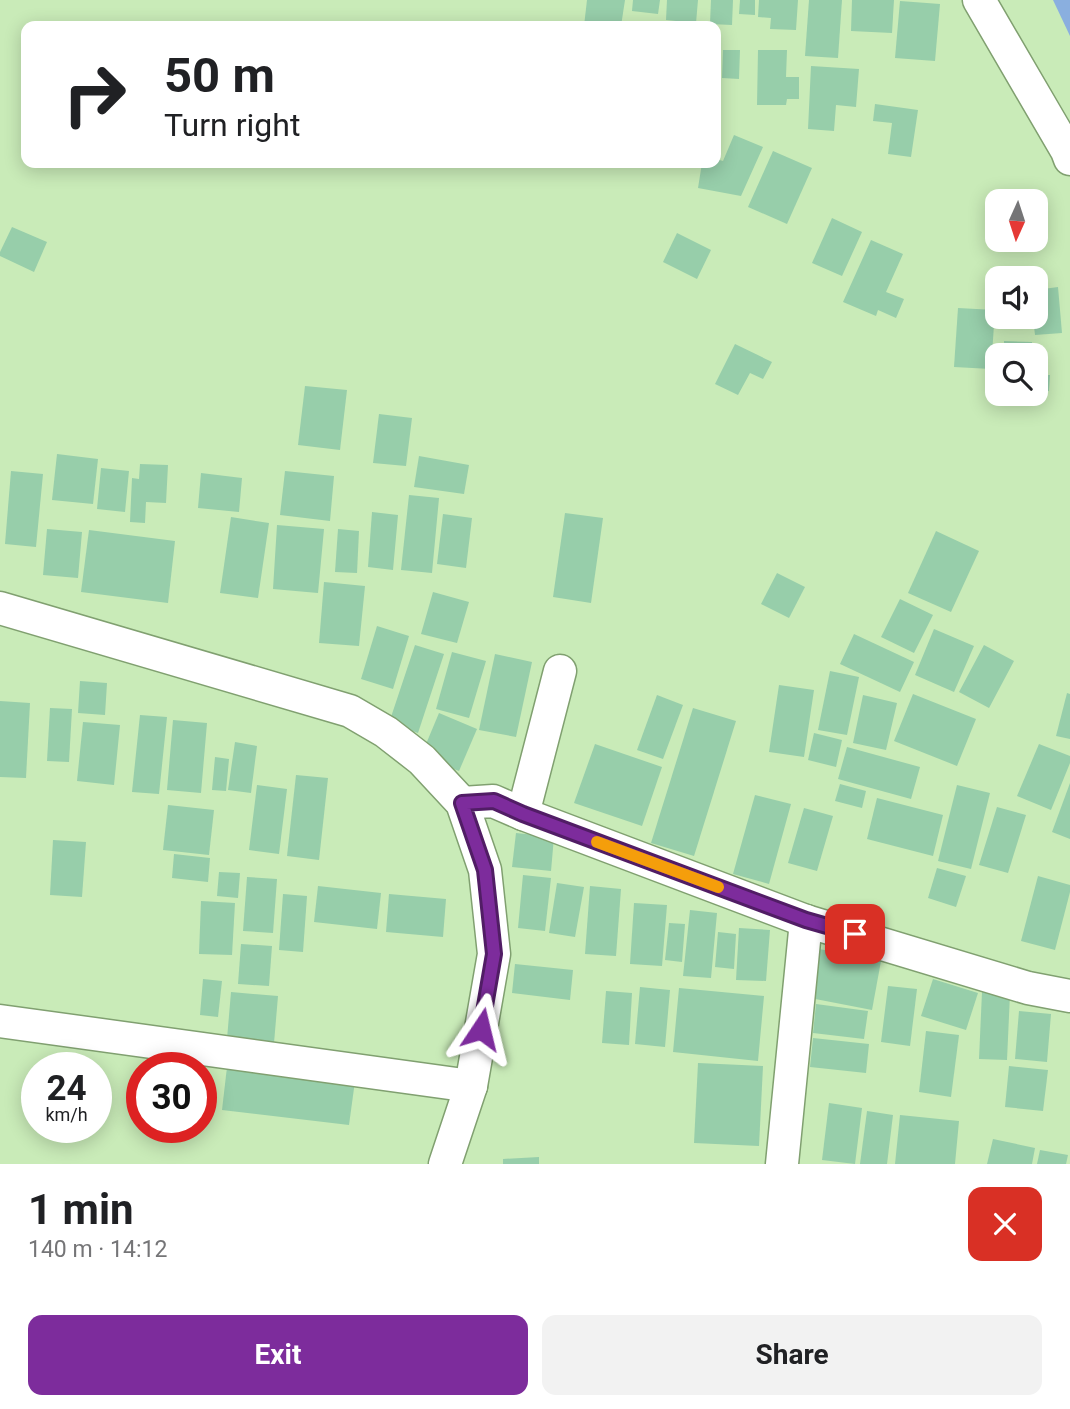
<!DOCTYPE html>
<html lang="en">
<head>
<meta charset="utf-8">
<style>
	:root { --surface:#fff; --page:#f2f2f2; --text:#202124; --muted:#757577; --accent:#7d2c9c }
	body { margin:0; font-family:Roboto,sans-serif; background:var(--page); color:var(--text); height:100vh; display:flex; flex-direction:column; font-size:26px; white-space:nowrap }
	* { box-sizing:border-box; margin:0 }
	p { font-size:23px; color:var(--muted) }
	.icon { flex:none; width:38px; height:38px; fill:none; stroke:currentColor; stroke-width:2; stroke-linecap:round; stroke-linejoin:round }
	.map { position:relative; height:1164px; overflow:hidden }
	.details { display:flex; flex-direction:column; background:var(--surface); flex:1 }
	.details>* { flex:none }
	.hud { position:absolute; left:21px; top:21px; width:700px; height:147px; border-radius:14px; box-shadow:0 4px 18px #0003; background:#fff; color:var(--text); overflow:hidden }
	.needle { width:46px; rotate:183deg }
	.controls { position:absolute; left:985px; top:189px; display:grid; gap:14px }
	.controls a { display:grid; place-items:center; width:63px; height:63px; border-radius:14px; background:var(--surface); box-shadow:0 4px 18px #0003; font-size:35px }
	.speed { position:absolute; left:21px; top:1052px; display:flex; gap:14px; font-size:35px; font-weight:700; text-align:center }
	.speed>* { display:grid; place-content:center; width:91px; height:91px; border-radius:50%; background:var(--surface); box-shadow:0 4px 18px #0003; line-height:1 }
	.speed small { font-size:18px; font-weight:400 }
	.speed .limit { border:10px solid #d22; background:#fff; color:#111 }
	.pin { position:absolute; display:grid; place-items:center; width:60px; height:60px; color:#fff; margin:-30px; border-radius:14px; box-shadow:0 4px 10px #0006 }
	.me { position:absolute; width:77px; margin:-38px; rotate:10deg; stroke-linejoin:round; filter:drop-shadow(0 0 5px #0008) }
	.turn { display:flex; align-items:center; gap:24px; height:147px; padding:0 28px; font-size:32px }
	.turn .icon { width:91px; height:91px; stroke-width:2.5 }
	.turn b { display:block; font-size:49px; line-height:60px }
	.round { display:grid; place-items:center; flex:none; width:74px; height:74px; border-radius:14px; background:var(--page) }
	.summary { display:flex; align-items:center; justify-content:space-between; height:119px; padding:0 28px }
	h1 { font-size:42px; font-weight:700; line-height:52px }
	.cta { display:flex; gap:14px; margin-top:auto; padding:14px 28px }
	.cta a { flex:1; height:80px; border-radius:14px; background:var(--accent); color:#fff; font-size:28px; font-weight:700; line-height:80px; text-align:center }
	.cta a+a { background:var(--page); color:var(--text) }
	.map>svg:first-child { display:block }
</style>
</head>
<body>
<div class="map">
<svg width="1070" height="1164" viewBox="0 0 1070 1164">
	<rect width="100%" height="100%" fill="#c9ebb8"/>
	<polygon fill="#8aafdf" points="1053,0 1070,0 1070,36"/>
	<g fill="#97ceaa">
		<polygon points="587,0 625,0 621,26 584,26"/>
		<polygon points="633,0 660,0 658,14 632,11"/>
		<polygon points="667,0 698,0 696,23 666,20"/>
		<polygon points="711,0 733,0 732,25 710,24"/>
		<polygon points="740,0 755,0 755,15 739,14"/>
		<polygon points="759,0 798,0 796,30 770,29 771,18 758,17"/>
		<polygon points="809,0 842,0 838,58 805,56"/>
		<polygon points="852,0 894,0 892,33 851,31"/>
		<polygon points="900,1 940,4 935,61 895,58"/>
		<polygon points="723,50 740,50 739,79 722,78"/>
		<polygon points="758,50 787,50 786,77 799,77 799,99 787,99 786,105 757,105"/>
		<polygon points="811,66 859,69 856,107 836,105 834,131 808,129"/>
		<polygon points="875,104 918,110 911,157 888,154 892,123 873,121"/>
		<polygon points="734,135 763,147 741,196 698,188 702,163 716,163 716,159 723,161"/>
		<polygon points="773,151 812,168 787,224 748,207"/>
		<polygon points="832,218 862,232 842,276 812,263"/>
		<polygon points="12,227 47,242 34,272 0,256 0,252"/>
		<polygon points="677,233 711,250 697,279 663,262"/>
		<polygon points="871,240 903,254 886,292 904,299 896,318 878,310 876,316 843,302"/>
		<polygon points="1058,287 1062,333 1035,335 1033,317 1036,317 1036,290"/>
		<polygon points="958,308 995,310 991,369 954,367"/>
		<polygon points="1004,341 1032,342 1032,355 1004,355"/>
		<polygon points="735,344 772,362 763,379 750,373 738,395 715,384"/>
		<polygon points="1036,375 1050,375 1049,391 1036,391"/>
		<polygon points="305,386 347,390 340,450 298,445"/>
		<polygon points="379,414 412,418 406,466 373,463"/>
		<polygon points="57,454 98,459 93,504 52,500"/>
		<polygon points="419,456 469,465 464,494 414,487"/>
		<polygon points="140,464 168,465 166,503 146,502 145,523 130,522 132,478 139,479"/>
		<polygon points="101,468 129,471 125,512 97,509"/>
		<polygon points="11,471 43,474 36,547 5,544"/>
		<polygon points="285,471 334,476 330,521 280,515"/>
		<polygon points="201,473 242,478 239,512 198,508"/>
		<polygon points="409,495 439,498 432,573 401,570"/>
		<polygon points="372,512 398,515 393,570 368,567"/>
		<polygon points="565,513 603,518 591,603 553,597"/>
		<polygon points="443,514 472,518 466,568 437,564"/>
		<polygon points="231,517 269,523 258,598 220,593"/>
		<polygon points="277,525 324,529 318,593 273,589"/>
		<polygon points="47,529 82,532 78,578 43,575"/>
		<polygon points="338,529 359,531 357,573 335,572"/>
		<polygon points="89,530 175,541 168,603 81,592"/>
		<polygon points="936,531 979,551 951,612 908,593"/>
		<polygon points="777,573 805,587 789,618 761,604"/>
		<polygon points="324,582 365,586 359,646 319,643"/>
		<polygon points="433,592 469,602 457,643 421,634"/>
		<polygon points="900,599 933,615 914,653 881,637"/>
		<polygon points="377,626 409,636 393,689 361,679"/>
		<polygon points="934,629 974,646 954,692 915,675"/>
		<polygon points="854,634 914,662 900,692 840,664"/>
		<polygon points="415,645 444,654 418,733 389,723"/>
		<polygon points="984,645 1014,661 989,708 959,692"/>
		<polygon points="452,652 486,661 469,718 436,709"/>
		<polygon points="495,654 532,662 516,737 479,730"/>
		<polygon points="830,671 859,677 847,735 818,730"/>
		<polygon points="80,681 107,683 105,715 78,713"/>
		<polygon points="779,685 814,690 804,757 769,752"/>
		<polygon points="1067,693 1070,694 1070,739 1056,736"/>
		<polygon points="913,694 976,719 957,766 894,741"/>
		<polygon points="657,695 683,705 663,759 637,750"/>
		<polygon points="863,695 897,703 886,750 853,743"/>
		<polygon points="0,701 30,703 26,778 0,777"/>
		<polygon points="50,708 72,709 69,762 47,761"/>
		<polygon points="693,708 736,721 694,856 651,843"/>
		<polygon points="439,713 477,729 459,771 421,756"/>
		<polygon points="140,715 167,717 159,794 132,792"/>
		<polygon points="173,720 207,723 201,793 167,790"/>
		<polygon points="83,722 120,725 114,785 77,781"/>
		<polygon points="814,733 842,740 836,767 808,760"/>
		<polygon points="235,742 257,746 251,793 228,790"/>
		<polygon points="595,744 662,767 642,826 574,803"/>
		<polygon points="1039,744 1070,756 1070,763 1051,810 1017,796"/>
		<polygon points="847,747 920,767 911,799 838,779"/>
		<polygon points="215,757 229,759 226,791 212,790"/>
		<polygon points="296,775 328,778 319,860 287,856"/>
		<polygon points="1070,783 1070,839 1052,832"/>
		<polygon points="840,784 866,791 862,808 835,801"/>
		<polygon points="257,785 287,789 279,854 249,850"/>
		<polygon points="957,785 990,793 971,869 938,861"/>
		<polygon points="755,795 791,804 769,884 733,874"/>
		<polygon points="877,798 943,815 933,856 867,839"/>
		<polygon points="168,805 214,810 209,855 163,850"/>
		<polygon points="997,807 1026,815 1008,873 979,865"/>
		<polygon points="804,808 833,816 817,871 788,863"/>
		<polygon points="516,833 554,837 551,871 512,867"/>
		<polygon points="53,840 86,842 82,897 50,895"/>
		<polygon points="174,854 210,858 208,882 172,878"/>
		<polygon points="937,868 966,876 956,907 928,898"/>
		<polygon points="219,872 240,873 238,898 217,896"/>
		<polygon points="523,875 551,878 545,931 518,928"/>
		<polygon points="1038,876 1070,885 1070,892 1055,950 1021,941"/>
		<polygon points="247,877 277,879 273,933 243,931"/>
		<polygon points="557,883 584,887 575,937 549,933"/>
		<polygon points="318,886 381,893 377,929 314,922"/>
		<polygon points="590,886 621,889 616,956 585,954"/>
		<polygon points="283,894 307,896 303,952 279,950"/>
		<polygon points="389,894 446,899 443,937 386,932"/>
		<polygon points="201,901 235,903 232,955 199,954"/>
		<polygon points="634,903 667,905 662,966 630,964"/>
		<polygon points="690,910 717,913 711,978 683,976"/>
		<polygon points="669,923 685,924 682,962 665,960"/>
		<polygon points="739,928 770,930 766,981 736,980"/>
		<polygon points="718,932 736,934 734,969 715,967"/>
		<polygon points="241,944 272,946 269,986 238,984"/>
		<polygon points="814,948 881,961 872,1010 805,997"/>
		<polygon points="515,964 573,970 570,1000 512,993"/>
		<polygon points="203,979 222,981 218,1017 200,1015"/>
		<polygon points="933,979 978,993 966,1030 921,1016"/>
		<polygon points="888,986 917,989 910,1046 881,1042"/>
		<polygon points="640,987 670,990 665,1047 635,1044"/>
		<polygon points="679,988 764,996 758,1061 673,1052"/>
		<polygon points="606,991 632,993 629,1045 602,1043"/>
		<polygon points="231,992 278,996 274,1043 227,1039"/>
		<polygon points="982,992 1010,994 1007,1060 979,1059"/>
		<polygon points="816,1004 868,1011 864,1039 813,1033"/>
		<polygon points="1019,1011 1051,1014 1047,1062 1015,1059"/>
		<polygon points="926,1031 959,1035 951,1097 919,1092"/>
		<polygon points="813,1038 869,1044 866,1073 810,1067"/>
		<polygon points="698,1063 763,1066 759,1146 694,1143"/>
		<polygon points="1009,1066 1048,1070 1043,1111 1005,1107"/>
		<polygon points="227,1067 355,1081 349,1125 222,1110"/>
		<polygon points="829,1103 862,1108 855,1164 822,1160"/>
		<polygon points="867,1111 893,1115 887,1164 860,1164"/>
		<polygon points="900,1115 959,1121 955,1164 895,1164"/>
		<polygon points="993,1139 1035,1148 1032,1164 987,1164"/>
		<polygon points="1040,1150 1068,1155 1066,1164 1037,1164"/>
		<polygon points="539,1157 539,1164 503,1164 503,1159"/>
	</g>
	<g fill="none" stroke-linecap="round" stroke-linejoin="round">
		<g stroke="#80a070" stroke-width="35">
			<g id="minor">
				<polyline points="979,0 1067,151 1070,159"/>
				<polyline points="0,608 350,711 386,732 422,760 462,803 485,870 494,954 471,1086 445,1164"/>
				<polyline points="462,803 493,801 523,814 806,921 1028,988 1070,996"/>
				<polyline points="523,814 560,671"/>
				<polyline points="0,1021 471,1086"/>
				<polyline points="782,1164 806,921"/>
			</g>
		</g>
		<use href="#minor" stroke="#fff" stroke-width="32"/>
	</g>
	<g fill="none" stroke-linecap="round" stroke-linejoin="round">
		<g stroke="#511d65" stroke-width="18">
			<polyline id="route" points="481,1029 494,954 485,870 462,803 494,801 523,814 806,920 855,934"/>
		</g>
		<use href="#route" stroke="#7d2c9c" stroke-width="12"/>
		<polyline stroke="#f59e0b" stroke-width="12" points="597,842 718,887"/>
	</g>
</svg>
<div class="controls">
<a><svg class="needle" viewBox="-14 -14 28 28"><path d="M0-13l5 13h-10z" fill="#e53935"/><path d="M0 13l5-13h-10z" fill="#757577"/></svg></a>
<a><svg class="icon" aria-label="sound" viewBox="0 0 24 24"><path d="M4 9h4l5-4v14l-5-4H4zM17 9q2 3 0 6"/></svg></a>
<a><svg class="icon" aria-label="search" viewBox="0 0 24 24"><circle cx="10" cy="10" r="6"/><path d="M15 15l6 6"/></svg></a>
</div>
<div class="speed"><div>24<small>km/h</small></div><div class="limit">30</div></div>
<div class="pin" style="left:855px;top:934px;background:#d93025"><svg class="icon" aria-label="arrive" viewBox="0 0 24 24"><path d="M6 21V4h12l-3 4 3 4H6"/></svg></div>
<svg class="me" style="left:481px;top:1029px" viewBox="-20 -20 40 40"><path d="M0-17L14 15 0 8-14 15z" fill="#7d2c9c" stroke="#fff" stroke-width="4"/></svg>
<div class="hud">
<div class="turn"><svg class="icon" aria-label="right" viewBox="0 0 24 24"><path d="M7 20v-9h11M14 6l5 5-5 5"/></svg><div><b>50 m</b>Turn right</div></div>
</div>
</div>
<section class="details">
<div class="summary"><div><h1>1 min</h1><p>140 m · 14:12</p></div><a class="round" style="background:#d93025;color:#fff"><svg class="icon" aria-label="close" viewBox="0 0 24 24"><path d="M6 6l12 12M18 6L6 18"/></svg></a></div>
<div class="cta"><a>Exit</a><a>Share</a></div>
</section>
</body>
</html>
